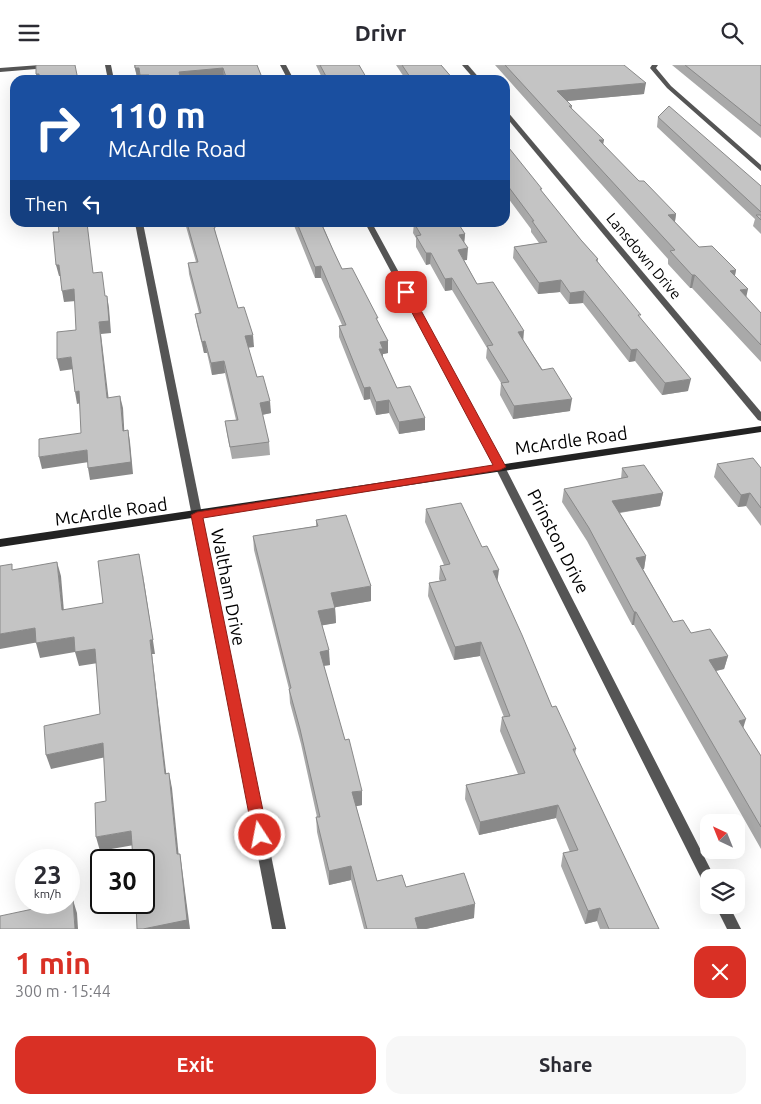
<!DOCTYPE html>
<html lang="en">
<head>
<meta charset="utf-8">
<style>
	:root { --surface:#fff; --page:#f7f7f7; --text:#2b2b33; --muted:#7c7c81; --accent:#d93025 }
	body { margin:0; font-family:Ubuntu,sans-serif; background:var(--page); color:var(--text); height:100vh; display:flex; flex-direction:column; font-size:19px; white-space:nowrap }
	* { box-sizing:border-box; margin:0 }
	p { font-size:16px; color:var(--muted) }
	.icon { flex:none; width:28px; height:28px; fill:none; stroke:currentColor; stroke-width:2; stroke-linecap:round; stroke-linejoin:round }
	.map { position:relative; height:864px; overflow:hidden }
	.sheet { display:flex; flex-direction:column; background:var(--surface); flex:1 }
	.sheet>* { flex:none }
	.hud { position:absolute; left:10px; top:10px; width:500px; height:152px; border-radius:15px; box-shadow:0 5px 20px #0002; background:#1a4fa0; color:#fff; overflow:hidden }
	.needle { width:32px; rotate:317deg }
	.fabs { position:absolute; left:700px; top:749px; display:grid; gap:10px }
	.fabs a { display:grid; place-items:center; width:45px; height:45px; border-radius:10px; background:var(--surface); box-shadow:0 5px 20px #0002; font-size:25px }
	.speed { position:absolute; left:15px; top:784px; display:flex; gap:10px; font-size:25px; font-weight:700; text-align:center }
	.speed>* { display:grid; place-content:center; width:65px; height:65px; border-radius:50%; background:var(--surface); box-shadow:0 5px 20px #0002; line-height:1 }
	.speed small { font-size:12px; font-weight:400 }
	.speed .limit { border:2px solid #111; border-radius:8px; background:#fff; color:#111 }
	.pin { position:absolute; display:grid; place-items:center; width:42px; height:42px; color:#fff; margin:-21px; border-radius:10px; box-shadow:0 2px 8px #0006 }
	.me { position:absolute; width:55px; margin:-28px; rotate:349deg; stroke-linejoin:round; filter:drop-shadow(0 0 4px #0008) }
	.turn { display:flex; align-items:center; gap:18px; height:105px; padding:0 15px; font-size:22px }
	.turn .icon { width:65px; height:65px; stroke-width:2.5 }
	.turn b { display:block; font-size:35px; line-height:42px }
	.then { display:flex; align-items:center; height:48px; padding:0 15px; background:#0003; gap:10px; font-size:19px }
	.round { display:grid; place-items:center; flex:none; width:52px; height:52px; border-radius:15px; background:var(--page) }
	.headline { display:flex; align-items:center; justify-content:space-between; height:85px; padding:0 15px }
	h1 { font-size:30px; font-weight:600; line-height:38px; color:var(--accent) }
	.action { display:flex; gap:10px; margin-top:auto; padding:10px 15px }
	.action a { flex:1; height:58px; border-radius:15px; background:var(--accent); color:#fff; font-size:20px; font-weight:600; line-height:58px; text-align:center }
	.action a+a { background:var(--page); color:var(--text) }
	header { display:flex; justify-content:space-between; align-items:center; height:65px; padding:0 15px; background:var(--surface); font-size:22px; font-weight:600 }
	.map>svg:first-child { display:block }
</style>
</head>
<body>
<header><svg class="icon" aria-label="menu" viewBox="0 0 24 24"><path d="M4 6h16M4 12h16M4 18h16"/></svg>Drivr<svg class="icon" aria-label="search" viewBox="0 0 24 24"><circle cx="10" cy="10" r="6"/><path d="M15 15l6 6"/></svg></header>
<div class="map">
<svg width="761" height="864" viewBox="0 0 761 864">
	<rect width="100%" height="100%" fill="#fff"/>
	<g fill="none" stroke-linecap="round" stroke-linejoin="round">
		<g fill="#555" fill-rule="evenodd">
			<polygon points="40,0 63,0 60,2 0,7 0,3"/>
			<polygon points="105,0 111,0 114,15 108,15"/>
			<polygon points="280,0 286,0 294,15 288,15"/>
			<polygon points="462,0 468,0 481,15 475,15"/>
			<polygon points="652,0 658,0 656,3 671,21 761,100 761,106 667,23 650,3"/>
			<polygon points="505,45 507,46 761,347 761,356 758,355 505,51"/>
			<polygon points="135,158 143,158 286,864 272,864"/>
			<polygon points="365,158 372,158 505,402 714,811 715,812 709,812 709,821 704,819 495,402"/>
			<polygon points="715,840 729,840 741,864 727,864"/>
		</g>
		<polygon fill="#222" fill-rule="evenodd" points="761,361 761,367 0,482 0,474"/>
	</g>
	<g fill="#a9a9a9">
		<polygon points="134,0 257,0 263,15 224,15 224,12 196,15 141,15 140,12 137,12"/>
		<polygon points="316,0 359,0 366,15 323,15"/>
		<polygon points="396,0 441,0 454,15 406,15"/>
		<polygon points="495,0 624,0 644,29 567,36 572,41 572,44 603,80 639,116 676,149 675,157 699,182 736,205 735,211 746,232 761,248 761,297 692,223 690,223 668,199 668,194"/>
		<polygon points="672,0 761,0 761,73"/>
		<polygon points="658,52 761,121 761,169 753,161 755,154 657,62"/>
		<polygon points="505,78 542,127 581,175 598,194 598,197 640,253 688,326 662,330 635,296 629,297 583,238 569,239 560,227 538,229 513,193 514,182 539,178 531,167 531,164 505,129"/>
		<polygon points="185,158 214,158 216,171 238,243 254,282 248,282 257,312 271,348 262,350 269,377 270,390 232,394 227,369 225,356 236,355 225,308 212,310 207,288 204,288 197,260 195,249 199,248 189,209 188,198 196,197"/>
		<polygon points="293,158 327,158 327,160 323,161 333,185 342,204 378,257 388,276 388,288 383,289 383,293 397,323 425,365 399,369 389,348 376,350 370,334 364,335 339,272 339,261 342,260 321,213 315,213"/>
		<polygon points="414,158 465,169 464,178 467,195 464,195 477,219 523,275 570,346 513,354 500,330 501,318 486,293 487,283 452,225 445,226 430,199 426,200 416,182 416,173 413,168"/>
		<polygon points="717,399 761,403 761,461 746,441 738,442 714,412"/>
		<polygon points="622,403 663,428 660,441 620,448 646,491 644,504 643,504 673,557 728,591 724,604 716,606 743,663 761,691 761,784 634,560 632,560 587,476 562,437 564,424 621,414"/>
		<polygon points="426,444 498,517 552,642 576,684 575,689 659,864 600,864 597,856 585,859 561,801 563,788 570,787 556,753 479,770 465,734 466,720 518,709 500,666 502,652 504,652 480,591 454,595 428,531 429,518 440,516 439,514 440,501 444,500 425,457"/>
		<polygon points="316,455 371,536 335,542 336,558 322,560 330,600 324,601 362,740 356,741 377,816 406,822 474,853 426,864 364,864 351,815 329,820 317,767 316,752 317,752 301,679 290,638 289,624 254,485 253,471 316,461"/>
	</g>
	<g fill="#898989">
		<polygon points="135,3 139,3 140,12 137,12"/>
		<polygon points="223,3 224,12 196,15 180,15 179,7"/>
		<polygon points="36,9 39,9 40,15 37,15"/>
		<polygon points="366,12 366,15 348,15 348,13"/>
		<polygon points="646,18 644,29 556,37 557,26"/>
		<polygon points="599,75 604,75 602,86"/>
		<polygon points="676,149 674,162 668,150"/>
		<polygon points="319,158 327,158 327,160 319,161"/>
		<polygon points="465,169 464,180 459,170"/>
		<polygon points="468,183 467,195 457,196 458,185"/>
		<polygon points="426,188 431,188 430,199 426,200"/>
		<polygon points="56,200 59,200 61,211 59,211"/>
		<polygon points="321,201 321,213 315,213 315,202"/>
		<polygon points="736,205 733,218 730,206"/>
		<polygon points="692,210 695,210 692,223 690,223"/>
		<polygon points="452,213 452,225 445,226 445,214"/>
		<polygon points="561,215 560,227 538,229 539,218"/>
		<polygon points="74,224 76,236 64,237 62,226"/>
		<polygon points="748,224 745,238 740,225"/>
		<polygon points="584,226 583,238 569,239 570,228"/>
		<polygon points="107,231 109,243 111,268 101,269 110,345 107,333 99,257"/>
		<polygon points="524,266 523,278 518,267"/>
		<polygon points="253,270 254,282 246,283 245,271"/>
		<polygon points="205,276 207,288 204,288 202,277"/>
		<polygon points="388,276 388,288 383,289 383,296 379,284 380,277"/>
		<polygon points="637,284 635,296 629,297 631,285"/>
		<polygon points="71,292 74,304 60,306 57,294"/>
		<polygon points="224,296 225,308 212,310 211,298"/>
		<polygon points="691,314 688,326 662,330 665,318"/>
		<polygon points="370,322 370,334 364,335 364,323"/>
		<polygon points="79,326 81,338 77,339 75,327"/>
		<polygon points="120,331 123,343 125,378 123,366"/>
		<polygon points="572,334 570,346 513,354 514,341"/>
		<polygon points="389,335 389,348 376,350 376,337"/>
		<polygon points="270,336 271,348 261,350 260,338"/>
		<polygon points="425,353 425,365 399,369 399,357"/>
		<polygon points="128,365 130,377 133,409 90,415 88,403"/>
		<polygon points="87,385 89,397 42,404 39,392"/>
		<polygon points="663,428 660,441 610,449 612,436"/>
		<polygon points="750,428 746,441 738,442 741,430"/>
		<polygon points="646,491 644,504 634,506 636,493"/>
		<polygon points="57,497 61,511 65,559 62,545"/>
		<polygon points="142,503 155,589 152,589 168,723 165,709"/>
		<polygon points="499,505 497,519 493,506"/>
		<polygon points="371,521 371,536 331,543 331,528"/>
		<polygon points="335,543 336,558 319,561 318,546"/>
		<polygon points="634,547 636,547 634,560 632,560"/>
		<polygon points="35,563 39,577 0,584 0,569"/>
		<polygon points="74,572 95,584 98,598 79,601 75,587 40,593 36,578"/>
		<polygon points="481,577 480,591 454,595 455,582"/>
		<polygon points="329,585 330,600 320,601 320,587"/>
		<polygon points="728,591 724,604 706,608 709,595"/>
		<polygon points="746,654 742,667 739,656"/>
		<polygon points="103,678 106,692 51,704 46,690"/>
		<polygon points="169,708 172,723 180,803 177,789"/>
		<polygon points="362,726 362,740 353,742 352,727"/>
		<polygon points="558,740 556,753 479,770 480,757"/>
		<polygon points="131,766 134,780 100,786 96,772"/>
		<polygon points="180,789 182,803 190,864 143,864"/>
		<polygon points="351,801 351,815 329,820 329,806"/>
		<polygon points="73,835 77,848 78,864 75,864"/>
		<polygon points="475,839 474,853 426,864 415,864 415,853"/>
		<polygon points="600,843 597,856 585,859 588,846"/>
	</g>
	<g fill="#c4c4c4" stroke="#898989">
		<polygon points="36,0 75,0 78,15 40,15 39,9 36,9"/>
		<polygon points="135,0 257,0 263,15 227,15 223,3 179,7 181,15 150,15 149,10 140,10 139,3 135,3"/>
		<polygon points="320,0 359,0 366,12 348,13 349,15 328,15"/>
		<polygon points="402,0 441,0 454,15 425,15 424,14 412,15"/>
		<polygon points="505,0 624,0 646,18 557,26 572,41 569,41 604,75 599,75 639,116 644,116 676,149 668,150 699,182 712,181 736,205 730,206 748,224 740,225 761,248 761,280 695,210 692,210 670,186 675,185"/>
		<polygon points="685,0 761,0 761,61"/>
		<polygon points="669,41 761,121 761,147 658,52"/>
		<polygon points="505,78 542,124 540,124 581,175 598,194 596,195 641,250 638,250 691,314 665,318 637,284 631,285 584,226 570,228 561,215 539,218 514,182 547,177 532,156 534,156 505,117"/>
		<polygon points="756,150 761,150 761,155"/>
		<polygon points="58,158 87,158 93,208 102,207 105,231 107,231 109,256 99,257 107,333 120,331 123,366 128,365 131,397 88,403 87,385 39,392 39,374 81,368 79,326 75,327 71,292 57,294 57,267 76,265 74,224 62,226 59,200 56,200 53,167 59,167"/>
		<polygon points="187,158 214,158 215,163 214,163 238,243 244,242 253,270 245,271 257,312 263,311 270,336 260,338 269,377 230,382 225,356 238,355 224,296 211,298 205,276 202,277 195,249 201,248 188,198 198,197"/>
		<polygon points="297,158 321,158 333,185 342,204 352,203 378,253 376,253 388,276 380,277 383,284 379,284 397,323 410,321 425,353 399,357 389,335 376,337 370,322 364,323 339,261 346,260 321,201 315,202"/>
		<polygon points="414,158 458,158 465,169 459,170 468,183 458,185 477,219 493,217 524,266 518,267 542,305 553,303 572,334 514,341 501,318 509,317 487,281 493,280 452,213 445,214 431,188 426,188 416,171 421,170"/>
		<polygon points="753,393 761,403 761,443 750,428 741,430 717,399"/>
		<polygon points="644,400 663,428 612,436 646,491 636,493 673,557 683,555 691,568 710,564 728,591 709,595 746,654 739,656 761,691 761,762 636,547 634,547 589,463 564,424 628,412 622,403"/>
		<polygon points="461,438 482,482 487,481 499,505 493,506 522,570 552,642 556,641 576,684 573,684 659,864 609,864 600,843 588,846 563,788 578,785 558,740 480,757 466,720 525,708 502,652 510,651 481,577 455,582 429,518 446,515 440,501 450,499 426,444"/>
		<polygon points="346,450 371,521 331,528 335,543 318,546 329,585 320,587 345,675 349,674 362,726 352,727 377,816 402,810 406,822 464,808 475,839 415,853 418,864 367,864 351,801 329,806 316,752 320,752 300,664 289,624 291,623 253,471 318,461 316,455"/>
		<polygon points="139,489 153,575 150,575 165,709 169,708 177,789 180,789 187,855 143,864 137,864 136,838 144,838 144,795 133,795 131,766 96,772 95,738 106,736 103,678 46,690 44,661 100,649 95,584 75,587 74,572 36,578 35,563 0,569 0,501 12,499 12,505 57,497 62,545 103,538 98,496"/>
		<polygon points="73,835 75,864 0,864 0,851 61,838 69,838 69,836"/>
	</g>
	<polygon fill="#d93025" stroke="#8d1f18" points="403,225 406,225 411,227 506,402 500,405 203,453 268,770 266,775 260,777 255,775 253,770 191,450 197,447 493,400 401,227"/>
	<g text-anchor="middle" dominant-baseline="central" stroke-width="5" stroke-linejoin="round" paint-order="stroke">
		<g font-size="15" fill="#000" stroke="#fff">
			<text transform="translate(644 191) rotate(50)">Lansdown Drive</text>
		</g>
		<g font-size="18" fill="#000" stroke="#fff">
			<text transform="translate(571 375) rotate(-8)">McArdle Road</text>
			<text transform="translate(111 446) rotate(-8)">McArdle Road</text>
			<text transform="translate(559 476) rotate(63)">Prinston Drive</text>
			<text transform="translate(229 522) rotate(79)">Waltham Drive</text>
		</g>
	</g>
</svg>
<div class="fabs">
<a><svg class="needle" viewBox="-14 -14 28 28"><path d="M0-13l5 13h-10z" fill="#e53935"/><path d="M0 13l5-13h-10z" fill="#7c7c81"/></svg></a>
<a><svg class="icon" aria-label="layers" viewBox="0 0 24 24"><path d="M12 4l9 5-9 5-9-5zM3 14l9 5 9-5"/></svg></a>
</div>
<div class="speed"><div>23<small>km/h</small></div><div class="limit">30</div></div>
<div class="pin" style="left:406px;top:227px;background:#d93025"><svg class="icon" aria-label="arrive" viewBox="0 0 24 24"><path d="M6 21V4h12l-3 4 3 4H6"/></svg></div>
<svg class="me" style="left:260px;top:770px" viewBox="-20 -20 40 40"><circle r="17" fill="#d93025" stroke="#fff" stroke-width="3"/><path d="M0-11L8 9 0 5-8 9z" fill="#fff"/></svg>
<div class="hud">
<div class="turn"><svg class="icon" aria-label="right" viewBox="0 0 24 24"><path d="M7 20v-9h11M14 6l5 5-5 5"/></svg><div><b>110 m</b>McArdle Road</div></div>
<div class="then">Then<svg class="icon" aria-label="left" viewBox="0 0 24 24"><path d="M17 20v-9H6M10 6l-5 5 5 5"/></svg></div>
</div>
</div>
<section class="sheet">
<div class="headline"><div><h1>1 min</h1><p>300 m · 15:44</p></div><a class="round" style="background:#d93025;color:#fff"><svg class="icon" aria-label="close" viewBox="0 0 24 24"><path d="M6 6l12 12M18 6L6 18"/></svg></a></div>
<div class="action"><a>Exit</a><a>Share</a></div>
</section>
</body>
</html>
